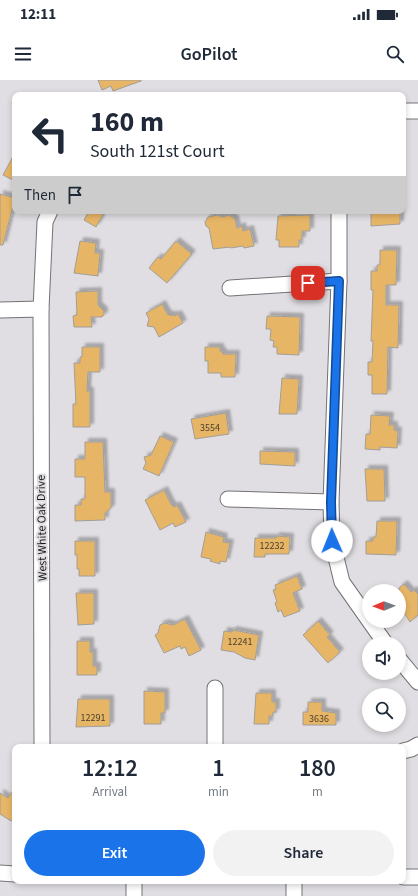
<!DOCTYPE html>
<html lang="en">
<head>
<meta charset="utf-8">
<style>
	:root { --surface:#fff; --page:#f2f2f3; --text:#1f2937; --muted:#747a83; --accent:#1a73e8 }
	body { margin:0; font-family:"Source Sans 3",sans-serif; background:var(--page); color:var(--text); height:100vh; display:flex; flex-direction:column; font-size:15px; white-space:nowrap }
	* { box-sizing:border-box; margin:0 }
	p { font-size:13px; color:var(--muted) }
	.icon { flex:none; width:22px; height:22px; fill:none; stroke:currentColor; stroke-width:2; stroke-linecap:round; stroke-linejoin:round }
	.map { position:relative; flex:1; overflow:hidden }
	.drawer { position:absolute; left:12px; top:664px; width:394px; height:140px; display:flex; flex-direction:column; background:var(--surface); border-radius:8px; box-shadow:0 2px 6px #0003 }
	.drawer>* { flex:none }
	.guide { position:absolute; left:12px; top:12px; width:394px; height:122px; border-radius:8px; box-shadow:0 2px 6px #0003; background:#fff; color:var(--text); overflow:hidden }
	.needle { width:26px; rotate:269deg }
	.fabs { position:absolute; left:362px; top:504px; display:grid; gap:8px }
	.fabs a { display:grid; place-items:center; width:44px; height:44px; border-radius:50%; background:var(--surface); box-shadow:0 2px 6px #0003; font-size:20px }
	.pin { position:absolute; display:grid; place-items:center; width:34px; height:34px; color:#fff; margin:-17px; border-radius:8px; box-shadow:0 2px 6px #0006 }
	.me { position:absolute; width:44px; margin:-22px; rotate:359deg; stroke-linejoin:round; filter:drop-shadow(0 0 3px #0008) }
	.turn { display:flex; align-items:center; gap:14px; height:84px; padding:0 12px; font-size:18px }
	.turn .icon { width:52px; height:52px; stroke-width:2.5 }
	.turn b { display:block; font-size:28px; line-height:34px }
	.then { display:flex; align-items:center; height:38px; padding:0 12px; background:#0003; gap:8px; font-size:15px }
	.eta { display:flex; justify-content:space-evenly; align-items:center; height:68px; text-align:center }
	.eta b { font-size:24px; font-weight:600; line-height:28px }
	.button { display:flex; gap:8px; margin-top:auto; padding:8px 12px }
	.button a { flex:1; height:46px; border-radius:24px; background:var(--accent); color:#fff; font-size:16px; font-weight:600; line-height:46px; text-align:center }
	.button a+a { background:var(--page); color:var(--text) }
	.status { display:flex; justify-content:space-between; align-items:center; height:28px; padding:0 20px; background:var(--surface); direction:ltr }
	.status svg { height:11px; fill:currentColor }
	header { display:flex; justify-content:space-between; align-items:center; height:52px; padding:0 12px; background:var(--surface); font-size:18px; font-weight:600 }
	.map>svg:first-child { display:block }
</style>
</head>
<body>
<div class="status"><b>12:11</b><svg viewBox="0 0 49 12"><path d="M0 12V9h3v3zM5 12V6h3v6zM10 12V3h3v9zM15 12V0h3v12zM26 1h20v11H26zM47 4h2v5h-2z"/></svg></div>
<header><svg class="icon" aria-label="menu" viewBox="0 0 24 24"><path d="M4 6h16M4 12h16M4 18h16"/></svg>GoPilot<svg class="icon" aria-label="search" viewBox="0 0 24 24"><circle cx="10" cy="10" r="6"/><path d="M15 15l6 6"/></svg></header>
<div class="map">
<svg width="418" height="816" viewBox="0 0 418 816">
	<defs>
		<filter id="shadow"><feDropShadow dx="3.5" dy="-3.5" stdDeviation="1" flood-color="#0004"/></filter>
	</defs>
	<rect width="100%" height="100%" fill="#e0dee2"/>
	<g fill="#e7b566" stroke="#a19e9a" filter="url(#shadow)">
		<polygon points="98,0 141,0 141,1 113,11 111,6 102,10"/>
		<polygon points="15,73 15,101 3,95"/>
		<polygon points="0,114 15,118 3,165 0,165"/>
		<polygon points="89,131 105,131 96,147 84,140"/>
		<polygon points="381,131 400,131 400,144 371,146 371,132"/>
		<polygon points="218,135 222,137 229,135 235,139 237,148 242,146 243,151 250,149 254,166 244,168 243,166 231,168 230,167 213,169 209,148 206,146 205,142 208,137"/>
		<polygon points="310,135 310,151 302,151 302,160 299,160 299,167 279,167 279,160 276,160 278,136"/>
		<polygon points="80,161 96,163 95,173 100,173 98,196 74,193"/>
		<polygon points="176,161 192,174 167,203 149,188 158,177 161,179"/>
		<polygon points="380,170 397,170 396,205 386,205 386,225 399,225 398,268 388,267 387,314 372,314 372,295 368,295 368,282 372,282 373,261 371,261 373,210 371,210 371,191 377,191 377,185 380,185"/>
		<polygon points="98,211 98,225 104,231 104,235 102,237 91,237 92,247 74,247 73,236 77,235 76,212"/>
		<polygon points="162,224 168,235 169,234 171,236 173,234 174,236 178,234 183,243 159,257 154,247 147,246 149,239 146,233"/>
		<polygon points="267,236 300,237 299,275 277,274 277,267 273,267 274,261 270,260 271,249 266,249"/>
		<polygon points="82,267 100,267 100,292 88,292 87,311 90,311 90,347 73,347 73,324 76,324 74,283 80,283 80,277 82,277"/>
		<polygon points="205,267 220,267 220,271 222,271 223,274 236,274 235,297 221,297 221,293 208,293 208,281 205,281"/>
		<polygon points="282,298 299,299 297,334 279,334"/>
		<polygon points="226,333 229,354 195,359 191,339"/>
		<polygon points="371,335 390,336 389,345 394,345 394,350 398,351 397,368 380,367 380,370 365,369 366,354 370,354"/>
		<polygon points="160,356 174,362 159,396 143,389 146,383 144,377 151,375"/>
		<polygon points="85,362 103,362 105,412 111,412 111,428 105,433 105,440 75,441 75,425 81,425 81,419 85,419 85,397 75,397 75,379 85,379"/>
		<polygon points="260,371 295,372 295,386 260,384"/>
		<polygon points="365,389 384,389 385,421 367,421"/>
		<polygon points="164,410 171,424 174,427 177,425 186,442 175,447 173,443 160,450 145,420"/>
		<polygon points="377,441 397,441 396,475 366,474 366,461 373,461 373,457 376,457"/>
		<polygon points="206,452 224,457 223,462 230,463 226,482 220,481 220,484 210,481 211,479 201,477"/>
		<polygon points="276,456 290,457 289,474 265,474 265,477 254,477 255,458 276,458"/>
		<polygon points="75,461 95,461 95,496 79,496 79,489 77,489 77,475 75,475"/>
		<polygon points="297,496 302,509 293,513 300,531 284,537 281,530 278,532 275,523 277,522 273,510 276,509 275,505"/>
		<polygon points="404,504 411,512 414,510 418,514 418,535 410,542 399,525 399,508"/>
		<polygon points="76,513 94,513 94,544 78,545"/>
		<polygon points="185,539 201,570 189,576 185,567 181,569 180,566 164,573 155,555 158,553 160,545 165,543 173,545"/>
		<polygon points="318,541 330,555 327,557 340,572 328,583 303,555"/>
		<polygon points="233,550 259,555 255,580 245,578 234,572 221,570 224,551 232,552"/>
		<polygon points="77,561 90,561 90,572 93,572 93,586 97,586 97,595 77,595"/>
		<polygon points="144,611 165,612 165,633 161,633 161,644 144,644"/>
		<polygon points="256,613 272,613 272,622 276,622 276,632 273,632 273,636 269,636 269,644 254,644"/>
		<polygon points="78,619 110,619 110,646 76,647"/>
		<polygon points="308,622 322,622 322,631 336,633 336,645 303,645 303,632 308,632"/>
		<polygon points="15,708 15,735 11,741 0,734 0,713 8,718"/>
	</g>
	<g fill="none" stroke-linecap="round" stroke-linejoin="round">
		<g stroke="#747276" stroke-width="17">
			<g id="minor">
				<polyline points="403,31 418,31"/>
				<polyline points="339,131 339,201 331,422 332,461 342,502 385,563"/>
				<polyline points="230,208 339,201"/>
				<polyline points="0,230 41,229"/>
				<polyline points="228,419 331,422"/>
				<polyline points="399,579 418,602"/>
				<polyline points="215,608 215,667"/>
				<polyline points="42,667 41,229 45,142 50,131"/>
				<polyline points="403,671 411,669 418,665"/>
				<polyline points="0,793 15,794"/>
				<polyline points="403,797 418,797"/>
				<polyline points="134,801 134,816"/>
				<polyline points="294,801 294,816"/>
			</g>
		</g>
		<use href="#minor" stroke="#fff" stroke-width="15"/>
	</g>
	<g fill="none" stroke-linecap="round" stroke-linejoin="round">
		<g stroke="#114b97" stroke-width="10">
			<polyline id="route" points="308,203 339,201 331,422 332,461"/>
		</g>
		<use href="#route" stroke="#1a73e8" stroke-width="7"/>
	</g>
	<g text-anchor="middle" dominant-baseline="central" stroke-width="4" stroke-linejoin="round" paint-order="stroke">
		<g font-size="10" fill="#4d402d">
			<text x="210" y="348">3554</text>
			<text x="272" y="466">12232</text>
			<text x="240" y="562">12241</text>
			<text x="93" y="638">12291</text>
			<text x="319" y="639">3636</text>
		</g>
		<g font-size="12" fill="#1a191a" stroke="#e0dee2">
			<text transform="translate(42 448) rotate(-91)">West White Oak Drive</text>
		</g>
	</g>
</svg>
<div class="fabs">
<a><svg class="needle" viewBox="-14 -14 28 28"><path d="M0-13l5 13h-10z" fill="#e53935"/><path d="M0 13l5-13h-10z" fill="#747a83"/></svg></a>
<a><svg class="icon" aria-label="sound" viewBox="0 0 24 24"><path d="M4 9h4l5-4v14l-5-4H4zM17 9q2 3 0 6"/></svg></a>
<a><svg class="icon" aria-label="search" viewBox="0 0 24 24"><circle cx="10" cy="10" r="6"/><path d="M15 15l6 6"/></svg></a>
</div>
<div class="pin" style="left:308px;top:203px;background:#d93025"><svg class="icon" aria-label="arrive" viewBox="0 0 24 24"><path d="M6 21V4h12l-3 4 3 4H6"/></svg></div>
<svg class="me" style="left:332px;top:461px" viewBox="-20 -20 40 40"><circle r="19" fill="#fff"/><path d="M0-13L10 11 0 6-10 11z" fill="#1a73e8"/></svg>
<div class="guide">
<div class="turn"><svg class="icon" aria-label="left" viewBox="0 0 24 24"><path d="M17 20v-9H6M10 6l-5 5 5 5"/></svg><div><b>160 m</b>South 121st Court</div></div>
<div class="then">Then<svg class="icon" aria-label="arrive" viewBox="0 0 24 24"><path d="M6 21V4h12l-3 4 3 4H6"/></svg></div>
</div>
<section class="drawer">
<div class="eta">
<div><b>12:12</b><p>Arrival</p></div>
<div><b>1</b><p>min</p></div>
<div><b>180</b><p>m</p></div>
</div>
<div class="button"><a>Exit</a><a>Share</a></div>
</section>
</div>
</body>
</html>
